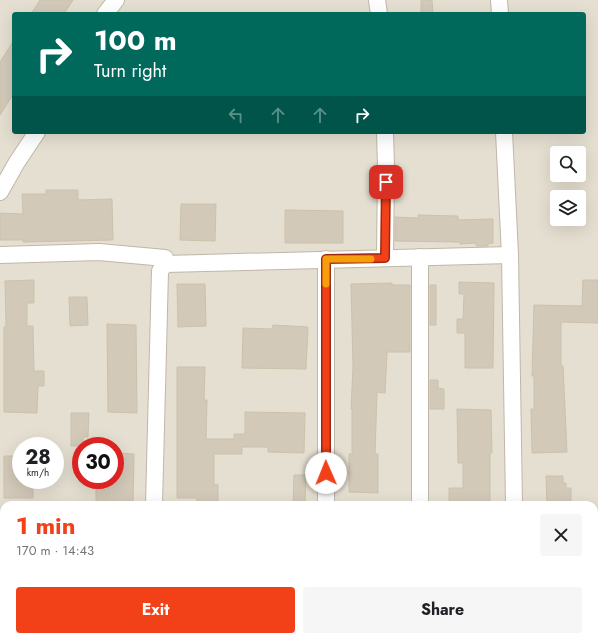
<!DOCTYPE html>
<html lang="en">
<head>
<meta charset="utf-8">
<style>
	:root { --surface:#fff; --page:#f6f6f6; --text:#202124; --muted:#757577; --accent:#f24019 }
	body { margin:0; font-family:Jost,sans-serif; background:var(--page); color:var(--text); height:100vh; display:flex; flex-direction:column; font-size:15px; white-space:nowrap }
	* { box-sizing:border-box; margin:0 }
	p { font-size:13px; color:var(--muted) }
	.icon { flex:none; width:22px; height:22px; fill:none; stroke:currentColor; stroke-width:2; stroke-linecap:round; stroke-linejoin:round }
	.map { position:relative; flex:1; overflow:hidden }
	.details { position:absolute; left:0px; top:501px; width:598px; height:140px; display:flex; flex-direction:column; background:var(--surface); border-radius:12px 12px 0 0; box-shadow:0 4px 16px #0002 }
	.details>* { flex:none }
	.hud { position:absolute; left:12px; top:12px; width:574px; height:122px; border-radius:4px; box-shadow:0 4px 16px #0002; background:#00695c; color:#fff; overflow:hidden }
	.controls { position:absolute; left:550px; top:146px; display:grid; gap:8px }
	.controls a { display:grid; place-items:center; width:36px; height:36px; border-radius:4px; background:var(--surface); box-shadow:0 4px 16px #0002; font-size:20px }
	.speed { position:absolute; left:12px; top:437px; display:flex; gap:8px; font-size:20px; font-weight:700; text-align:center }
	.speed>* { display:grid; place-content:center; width:52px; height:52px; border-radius:50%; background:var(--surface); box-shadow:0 4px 16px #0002; line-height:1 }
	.speed small { font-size:10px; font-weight:400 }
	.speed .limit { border:6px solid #d22; background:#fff; color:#111 }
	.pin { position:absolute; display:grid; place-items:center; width:34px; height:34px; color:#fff; margin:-17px; border-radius:8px; box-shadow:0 2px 6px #0006 }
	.me { position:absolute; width:44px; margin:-22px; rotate:359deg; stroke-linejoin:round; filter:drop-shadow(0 0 3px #0008) }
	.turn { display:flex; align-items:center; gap:14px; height:84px; padding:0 16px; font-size:18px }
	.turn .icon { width:52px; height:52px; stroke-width:2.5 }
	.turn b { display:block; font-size:28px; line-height:34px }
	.lanes { display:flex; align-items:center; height:38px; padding:0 16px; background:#0003; justify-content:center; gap:20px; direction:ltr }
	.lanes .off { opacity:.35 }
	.round { display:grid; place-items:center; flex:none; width:42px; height:42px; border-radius:4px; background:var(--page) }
	.head { display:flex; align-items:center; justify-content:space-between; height:68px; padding:0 16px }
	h1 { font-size:24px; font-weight:700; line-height:30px; color:var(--accent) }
	.button { display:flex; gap:8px; margin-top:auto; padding:8px 16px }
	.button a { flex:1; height:46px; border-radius:4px; background:var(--accent); color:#fff; font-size:16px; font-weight:700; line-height:46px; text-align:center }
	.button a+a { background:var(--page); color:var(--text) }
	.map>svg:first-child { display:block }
</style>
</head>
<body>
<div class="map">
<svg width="598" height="641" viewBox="0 0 598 641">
	<rect width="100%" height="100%" fill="#f1ede3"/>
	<path fill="#e5dfd1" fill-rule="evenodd" d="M0 0H598V641H0ZM14 14H584V132H14ZM557 153H579V175H557ZM557 197H579V219H557ZM21 446H55V480H21ZM81 446H115V480H81ZM4 505H594V637H4Z"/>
	<g fill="#d2c9b9" stroke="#ccc1ac">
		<polygon points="40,0 73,0 64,14 31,14"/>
		<polygon points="421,0 432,0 433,14 421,14"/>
		<polygon points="14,40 14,93 0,115 0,62"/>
		<polygon points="46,190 78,190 78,200 112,199 113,240 23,242 23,240 0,240 0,213 23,214 22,194 46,194"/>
		<polygon points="181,204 216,204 215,241 180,240"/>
		<polygon points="285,210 343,211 343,243 285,243"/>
		<polygon points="418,215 458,216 458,220 493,219 493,243 488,244 488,246 476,246 476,243 460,244 460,242 395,241 395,217 418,218"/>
		<polygon points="34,280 34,303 27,303 27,326 33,326 34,371 44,371 44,386 38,386 37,413 4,412 4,327 6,327 5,281"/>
		<polygon points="583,280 598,280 598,323 561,322 561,366 563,366 567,452 532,453 531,409 534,409 534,376 532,376 534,305 582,306"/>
		<polygon points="459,282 494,283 493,368 465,368 465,333 457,333 457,319 463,319 464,294 459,294"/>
		<polygon points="392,283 392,285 410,285 410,352 387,352 385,393 377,392 375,454 378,454 378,493 349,492 349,454 352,454 352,409 351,409 353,367 351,284"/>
		<polygon points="177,284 205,284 206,326 178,327"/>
		<rect x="430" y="285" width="6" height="40"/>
		<polygon points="69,297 87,297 88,325 70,326"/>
		<polygon points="107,324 136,325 137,413 108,412"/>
		<polygon points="273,325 308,327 306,369 242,368 243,328 272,329"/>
		<polygon points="177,367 205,367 204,400 207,400 206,439 234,439 234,434 245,434 245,412 305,413 304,453 268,452 268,447 242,447 242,454 214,454 214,484 218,485 218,505 197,505 197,498 177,498"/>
		<polygon points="430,380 438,380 438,388 444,389 444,409 430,409"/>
		<polygon points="457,409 491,410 492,453 490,453 490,505 449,503 449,488 463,488 463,463 458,463"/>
		<polygon points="71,413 89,413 88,437 83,437 83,446 71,446"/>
		<polygon points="115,453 134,454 133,505 96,505 96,489 107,489 107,480 115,480"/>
		<polygon points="4,456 21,456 21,480 33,480 33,498 4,498"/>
		<polygon points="294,475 306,475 305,505 293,505"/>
		<polygon points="546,476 563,476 563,483 566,483 566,488 571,488 571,504 547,505"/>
	</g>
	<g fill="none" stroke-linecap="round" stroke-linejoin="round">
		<g stroke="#bfb8a9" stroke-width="18">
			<g id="minor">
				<polyline points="377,0 379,14"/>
				<polyline points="499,0 500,14"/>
				<polyline points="105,14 116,0"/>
				<polyline points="504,132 510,255"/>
				<polyline points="0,192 17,162 37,132"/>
				<polyline points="0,255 99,252 165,258 165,264"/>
				<polyline points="420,257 420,505"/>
				<polyline points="385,258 386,166 385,132"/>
				<polyline points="326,259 326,505"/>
				<polyline points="154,505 160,271 165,264 510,255 514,505"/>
				<polyline points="153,637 153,641"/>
				<polyline points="328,637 328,641"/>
				<polyline points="421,637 421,641"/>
				<polyline points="516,637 516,641"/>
			</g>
		</g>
		<use href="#minor" stroke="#fff" stroke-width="16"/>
	</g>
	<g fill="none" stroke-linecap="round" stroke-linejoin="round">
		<g stroke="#9d2a10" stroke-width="10">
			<polyline id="route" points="326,473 326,259 385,258 386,182"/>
		</g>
		<use href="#route" stroke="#f24019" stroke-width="7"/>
		<polyline stroke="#f59e0b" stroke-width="7" points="326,284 326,259 371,259"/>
	</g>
</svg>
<div class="controls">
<a><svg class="icon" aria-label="search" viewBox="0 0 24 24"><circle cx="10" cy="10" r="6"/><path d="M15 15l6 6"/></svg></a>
<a><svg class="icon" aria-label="layers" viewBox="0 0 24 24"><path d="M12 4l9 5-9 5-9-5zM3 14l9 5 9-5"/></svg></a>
</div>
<div class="speed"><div>28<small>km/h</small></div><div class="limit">30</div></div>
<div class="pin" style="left:386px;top:182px;background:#d93025"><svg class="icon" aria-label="arrive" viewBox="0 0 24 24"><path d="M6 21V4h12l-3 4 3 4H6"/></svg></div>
<svg class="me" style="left:326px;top:473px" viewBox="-20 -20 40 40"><circle r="19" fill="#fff"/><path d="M0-13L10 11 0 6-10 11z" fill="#f24019"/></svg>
<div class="hud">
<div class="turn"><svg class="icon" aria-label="right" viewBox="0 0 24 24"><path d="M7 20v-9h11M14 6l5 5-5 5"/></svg><div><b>100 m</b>Turn right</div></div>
<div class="lanes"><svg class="icon off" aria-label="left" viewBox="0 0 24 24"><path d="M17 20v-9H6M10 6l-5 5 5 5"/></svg><svg class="icon off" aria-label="ahead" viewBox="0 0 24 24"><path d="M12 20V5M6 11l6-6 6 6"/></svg><svg class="icon off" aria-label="ahead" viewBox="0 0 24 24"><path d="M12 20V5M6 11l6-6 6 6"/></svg><svg class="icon" aria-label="right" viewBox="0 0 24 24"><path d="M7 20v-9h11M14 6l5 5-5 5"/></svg></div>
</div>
<section class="details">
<div class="head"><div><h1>1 min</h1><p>170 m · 14:43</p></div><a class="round"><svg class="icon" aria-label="close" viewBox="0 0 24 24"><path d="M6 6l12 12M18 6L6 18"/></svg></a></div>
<div class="button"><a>Exit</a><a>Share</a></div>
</section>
</div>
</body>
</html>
